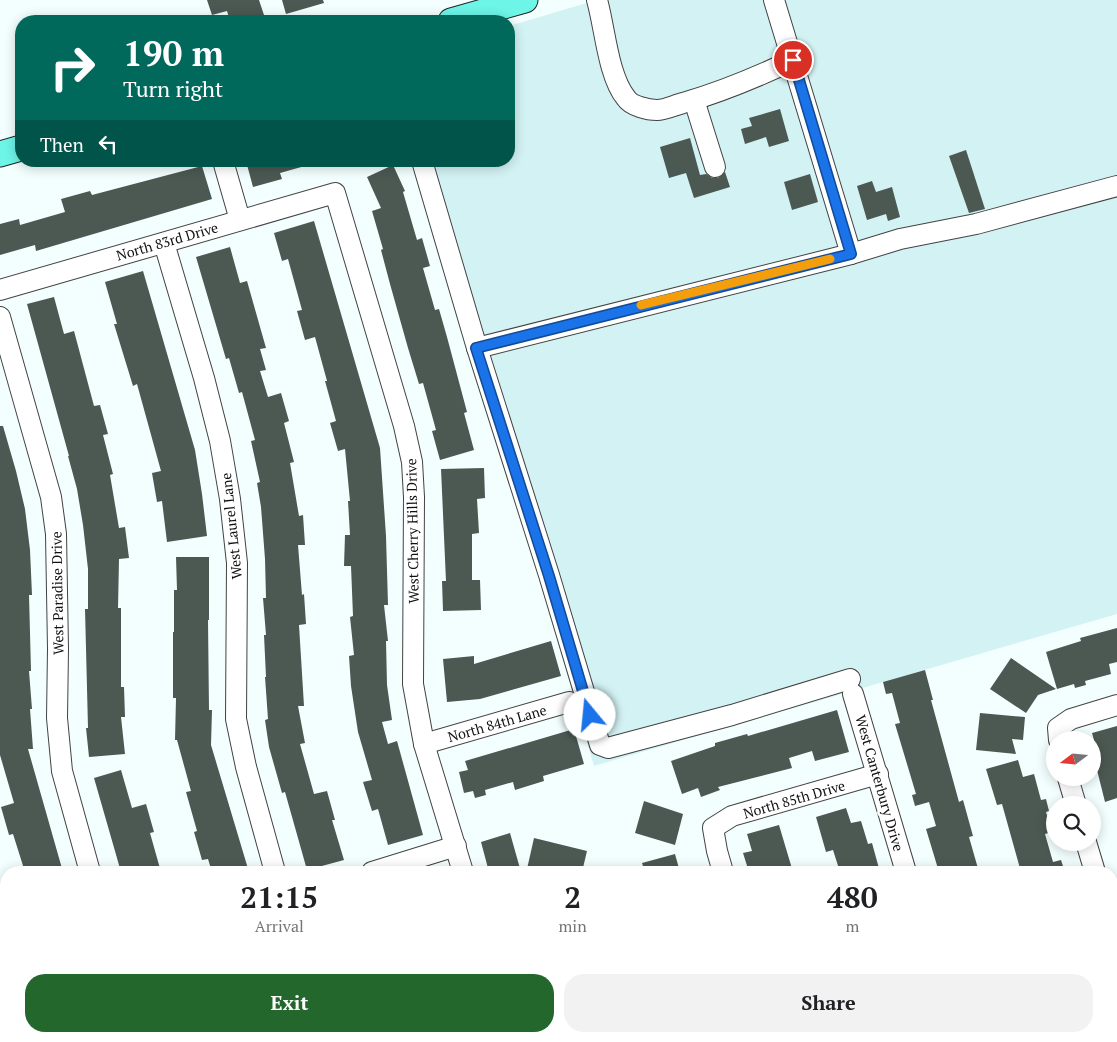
<!DOCTYPE html>
<html lang="en">
<head>
<meta charset="utf-8">
<style>
	:root { --surface:#fff; --page:#f2f2f2; --text:#202124; --muted:#757577; --accent:#24672d }
	body { margin:0; font-family:"PT Serif",serif; background:var(--page); color:var(--text); height:100vh; display:flex; flex-direction:column; font-size:19px; white-space:nowrap }
	* { box-sizing:border-box; margin:0 }
	p { font-size:16px; color:var(--muted) }
	.icon { flex:none; width:28px; height:28px; fill:none; stroke:currentColor; stroke-width:2; stroke-linecap:round; stroke-linejoin:round }
	.map { position:relative; flex:1; overflow:hidden }
	.sheet { position:absolute; left:0px; top:866px; width:1118px; height:176px; display:flex; flex-direction:column; background:var(--surface); border-radius:20px 20px 0 0; box-shadow:0 2px 12px #0003 }
	.sheet>* { flex:none }
	.guide { position:absolute; left:15px; top:15px; width:500px; height:152px; border-radius:20px; box-shadow:0 2px 12px #0003; background:#00695c; color:#fff; overflow:hidden }
	.needle { width:32px; rotate:254deg }
	.fabs { position:absolute; left:1046px; top:731px; display:grid; gap:10px }
	.fabs a { display:grid; place-items:center; width:55px; height:55px; border-radius:50%; background:var(--surface); box-shadow:0 2px 12px #0003; font-size:25px }
	.pin { position:absolute; display:grid; place-items:center; width:42px; height:42px; color:#fff; margin:-21px; border:2px solid #fff; border-radius:50%; box-shadow:0 1px 5px #0007 }
	.me { position:absolute; width:55px; margin:-28px; rotate:343deg; stroke-linejoin:round; filter:drop-shadow(0 0 4px #0008) }
	.turn { display:flex; align-items:center; gap:18px; height:105px; padding:0 25px; font-size:22px }
	.turn .icon { width:65px; height:65px; stroke-width:2.5 }
	.turn b { display:block; font-size:35px; line-height:42px }
	.then { display:flex; align-items:center; height:48px; padding:0 25px; background:#0003; gap:10px; font-size:19px }
	.eta { display:flex; justify-content:space-evenly; align-items:center; height:85px; text-align:center }
	.eta b { font-size:30px; font-weight:700; line-height:35px }
	.primary-button { display:flex; gap:10px; margin-top:auto; padding:10px 25px }
	.primary-button a { flex:1; height:58px; border-radius:20px; background:var(--accent); color:#fff; font-size:20px; font-weight:700; line-height:58px; text-align:center }
	.primary-button a+a { background:var(--page); color:var(--text) }
	.map>svg:first-child { display:block }
</style>
</head>
<body>
<div class="map">
<svg width="1117" height="1042" viewBox="0 0 1117 1042">
	<rect width="100%" height="100%" fill="#f2fffe"/>
	<polygon fill="#d3f2f4" points="597,0 1117,0 1117,614 594,766 417,161 509,161 509,26"/>
	<g fill="#4c5852">
		<polygon points="207,0 259,0 264,15 242,21 230,21 227,11 212,15"/>
		<polygon points="282,0 323,0 324,3 286,14"/>
		<polygon points="780,109 789,141 769,147 766,137 745,144 741,129 752,126 749,118"/>
		<polygon points="690,138 700,175 706,174 712,178 718,178 725,172 730,187 694,198 686,173 669,178 660,147"/>
		<polygon points="966,150 985,209 969,213 949,156"/>
		<polygon points="246,161 311,161 312,164 280,173 282,179 253,187"/>
		<polygon points="393,165 405,191 403,192 417,240 422,238 430,266 423,268 435,310 439,309 447,337 467,412 464,413 474,450 440,460 432,431 436,430 423,383 419,384 408,348 390,284 381,250 383,249 372,211 381,208 367,177"/>
		<polygon points="202,166 212,199 36,251 35,245 0,255 0,224 19,219 20,225 65,212 61,199 90,191 92,195"/>
		<polygon points="810,174 818,202 792,210 784,182"/>
		<polygon points="872,181 876,192 892,187 900,217 888,221 886,214 867,220 857,186"/>
		<polygon points="314,221 380,448 386,536 388,605 384,605 388,641 386,641 387,685 392,720 382,722 388,744 397,741 423,835 388,845 378,809 372,811 363,782 372,780 358,732 351,686 349,656 354,655 350,617 353,616 351,566 344,566 345,535 350,535 348,501 350,501 345,449 338,451 330,423 336,421 325,381 327,381 315,337 305,340 297,311 302,310 288,259 282,261 274,233"/>
		<polygon points="230,247 240,283 247,281 266,348 260,349 266,370 260,371 268,397 281,393 289,421 284,423 294,462 290,463 299,516 303,515 305,545 298,545 302,595 304,594 306,624 299,625 304,706 298,706 305,743 300,744 314,794 327,791 335,820 332,820 344,860 307,870 285,792 282,793 269,747 265,720 268,719 265,677 266,677 264,635 266,635 263,598 266,598 265,559 261,507 257,483 260,482 251,441 255,440 242,392 239,393 229,358 226,359 196,257"/>
		<polygon points="143,271 195,450 202,494 207,536 167,542 162,501 157,502 152,473 161,471 137,384 133,386 114,324 117,324 105,282"/>
		<polygon points="54,297 64,334 74,331 94,406 100,405 108,434 103,435 113,474 110,475 119,528 125,527 129,558 119,559 118,608 121,608 121,687 124,687 125,717 121,717 125,754 89,757 86,728 88,728 85,609 88,609 88,569 83,525 77,489 68,456 69,456 27,304"/>
		<polygon points="0,426 3,426 16,471 25,509 30,550 32,595 29,595 31,671 29,671 32,709 30,709 33,749 28,749 63,872 25,872 13,834 9,835 1,807 14,803 0,755"/>
		<polygon points="484,468 485,498 477,499 479,533 472,534 472,580 480,580 481,610 443,611 442,581 446,581 441,469"/>
		<polygon points="176,557 209,557 209,620 208,620 209,710 212,710 211,745 249,872 212,872 208,859 202,860 194,832 197,831 186,792 191,791 177,740 175,740 176,698 173,698 173,632 174,632 174,590 177,590"/>
		<polygon points="1117,628 1117,662 1109,664 1111,674 1085,681 1086,685 1075,688 1074,684 1057,689 1046,652 1081,641 1080,638"/>
		<polygon points="551,641 561,676 480,699 447,702 443,659 474,656 474,664"/>
		<polygon points="1011,658 1056,689 1038,695 1026,713 990,689"/>
		<polygon points="925,670 933,700 931,700 959,802 963,800 973,836 969,837 979,872 939,872 926,829 936,826 929,802 915,806 912,795 916,794 895,724 900,723 892,693 886,694 883,682"/>
		<polygon points="837,710 849,752 815,761 812,751 789,758 792,768 718,787 720,790 701,797 698,788 682,794 671,761 715,746 715,743 747,734 748,736"/>
		<polygon points="980,713 1025,717 1023,740 1012,739 1016,754 976,750"/>
		<polygon points="1117,726 1117,798 1105,802 1097,770 1092,772 1092,753 1097,751 1092,733"/>
		<polygon points="574,729 584,764 543,776 544,781 515,790 513,782 485,790 486,795 475,798 473,791 464,793 459,772 468,770 465,761"/>
		<polygon points="1018,760 1023,777 1034,774 1041,800 1046,799 1049,811 1046,812 1052,832 1045,834 1053,862 1061,860 1065,872 1021,872 1002,804 997,805 986,769"/>
		<polygon points="121,770 132,808 146,804 154,832 150,833 161,872 121,872 94,778"/>
		<polygon points="644,801 683,814 675,845 635,833"/>
		<polygon points="846,808 851,823 861,821 868,844 872,843 880,872 840,872 833,850 826,852 816,817"/>
		<polygon points="779,825 793,872 749,872 743,853 752,851 747,834"/>
		<polygon points="510,833 521,872 489,872 481,842"/>
		<polygon points="534,838 587,851 582,872 540,872 527,869"/>
		<polygon points="675,854 680,872 645,872 642,863"/>
	</g>
	<g fill="none" stroke-linecap="round" stroke-linejoin="round">
		<g stroke="#434343" stroke-width="22">
			<g id="minor">
				<path d="M597 0C605 28 608 76 626 98 631 106 648 110 657 110 665 110 675 105 683 103 721 92 757 77 793 60"/>
				<polyline points="774,0 851,254"/>
				<polyline points="694,100 715,167"/>
				<polyline points="223,161 240,220"/>
				<polyline points="422,161 477,348 549,575 600,745 608,748 732,715 850,679"/>
				<polyline points="164,243 204,378 220,441 230,499 237,563 236,719 246,767 275,872"/>
				<polyline points="0,290 335,193 404,426 412,462 414,497 413,684 424,744 463,872"/>
				<polyline points="0,317 51,497 56,534 58,649 57,718 62,771 90,872"/>
				<polyline points="477,348 851,254 900,239 976,224 1117,186"/>
				<polyline points="853,694 906,872"/>
				<polyline points="1059,740 1058,728 1071,719 1117,705"/>
				<polyline points="424,744 569,702"/>
				<polyline points="1068,778 1076,805"/>
				<polyline points="1086,842 1095,872"/>
				<polyline points="372,872 456,846"/>
				<polyline points="723,872 717,851 713,828 732,816 878,774"/>
				<polyline points="1111,929 1117,948"/>
				<polyline points="0,987 6,985"/>
				<polyline points="771,1036 773,1042"/>
				<polyline points="954,1036 955,1042"/>
				<polyline points="454,1042 491,1036"/>
			</g>
		</g>
		<g stroke="#212121" stroke-width="27">
			<g id="major">
				<polyline points="451,21 525,0"/>
				<polyline points="0,154 21,148"/>
			</g>
		</g>
		<use href="#minor" stroke="#fff" stroke-width="20"/>
		<use href="#major" stroke="#6df5e8" stroke-width="25"/>
	</g>
	<g fill="none" stroke-linecap="round" stroke-linejoin="round">
		<g stroke="#114b97" stroke-width="12">
			<polyline id="route" points="590,715 549,576 476,348 851,254 793,60"/>
		</g>
		<use href="#route" stroke="#1a73e8" stroke-width="9"/>
		<polyline stroke="#f59e0b" stroke-width="9" points="641,305 830,259"/>
	</g>
	<g text-anchor="middle" dominant-baseline="central" stroke-width="5" stroke-linejoin="round" paint-order="stroke">
		<g font-size="14" fill="#101010" stroke="#fff">
			<text transform="translate(167 241) rotate(-16)">North 83rd Drive</text>
			<text transform="translate(231 526) rotate(-96)">West Laurel Lane</text>
			<text transform="translate(412 531) rotate(-91)">West Cherry Hills Drive</text>
			<text transform="translate(57 593) rotate(-91)">West Paradise Drive</text>
			<text transform="translate(497 723) rotate(-16)">North 84th Lane</text>
			<text transform="translate(880 783) rotate(74)">West Canterbury Drive</text>
			<text transform="translate(794 799) rotate(-16)">North 85th Drive</text>
		</g>
	</g>
</svg>
<div class="fabs">
<a><svg class="needle" viewBox="-14 -14 28 28"><path d="M0-13l5 13h-10z" fill="#e53935"/><path d="M0 13l5-13h-10z" fill="#757577"/></svg></a>
<a><svg class="icon" aria-label="search" viewBox="0 0 24 24"><circle cx="10" cy="10" r="6"/><path d="M15 15l6 6"/></svg></a>
</div>
<div class="pin" style="left:793px;top:60px;background:#d93025"><svg class="icon" aria-label="arrive" viewBox="0 0 24 24"><path d="M6 21V4h12l-3 4 3 4H6"/></svg></div>
<svg class="me" style="left:590px;top:715px" viewBox="-20 -20 40 40"><circle r="19" fill="#fff"/><path d="M0-13L10 11 0 6-10 11z" fill="#1a73e8"/></svg>
<div class="guide">
<div class="turn"><svg class="icon" aria-label="right" viewBox="0 0 24 24"><path d="M7 20v-9h11M14 6l5 5-5 5"/></svg><div><b>190 m</b>Turn right</div></div>
<div class="then">Then<svg class="icon" aria-label="left" viewBox="0 0 24 24"><path d="M17 20v-9H6M10 6l-5 5 5 5"/></svg></div>
</div>
<section class="sheet">
<div class="eta">
<div><b>21:15</b><p>Arrival</p></div>
<div><b>2</b><p>min</p></div>
<div><b>480</b><p>m</p></div>
</div>
<div class="primary-button"><a>Exit</a><a>Share</a></div>
</section>
</div>
</body>
</html>
